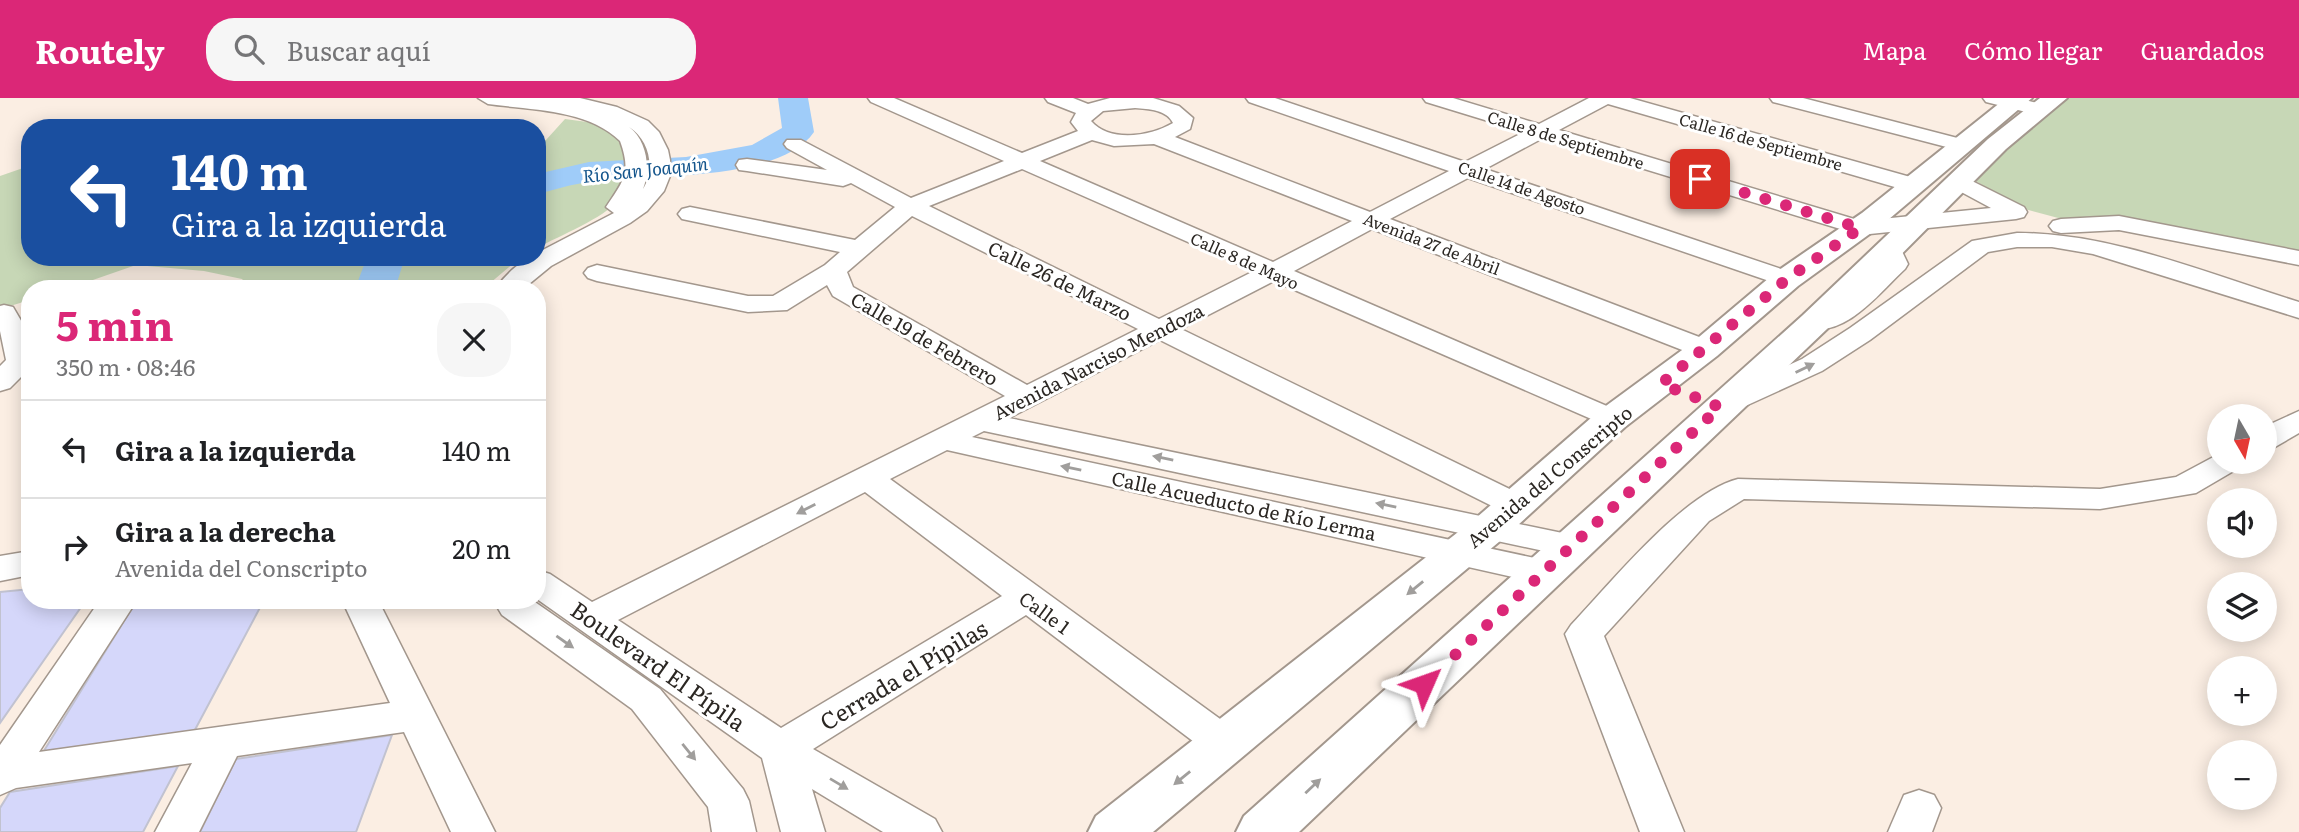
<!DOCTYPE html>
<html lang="es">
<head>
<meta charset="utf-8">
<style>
	:root { --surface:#fff; --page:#f6f6f6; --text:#202124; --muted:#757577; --line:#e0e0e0; --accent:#db2777 }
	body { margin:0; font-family:Literata,serif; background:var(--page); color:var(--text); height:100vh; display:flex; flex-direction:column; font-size:26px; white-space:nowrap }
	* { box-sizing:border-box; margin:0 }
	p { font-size:23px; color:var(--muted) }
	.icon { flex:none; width:38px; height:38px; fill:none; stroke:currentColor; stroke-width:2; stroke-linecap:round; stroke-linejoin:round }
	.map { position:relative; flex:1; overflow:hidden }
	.panel { position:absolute; left:21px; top:182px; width:525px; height:329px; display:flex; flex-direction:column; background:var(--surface); border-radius:28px; box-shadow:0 4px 18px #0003 }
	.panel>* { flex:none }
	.banner { position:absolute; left:21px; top:21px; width:525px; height:147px; border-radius:28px; box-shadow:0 4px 18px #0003; background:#1a4fa0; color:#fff; overflow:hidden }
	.needle { width:46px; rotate:171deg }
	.tools { position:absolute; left:2207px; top:306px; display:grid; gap:14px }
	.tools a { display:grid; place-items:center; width:70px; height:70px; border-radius:50%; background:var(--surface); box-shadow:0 4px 18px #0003; font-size:35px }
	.pin { position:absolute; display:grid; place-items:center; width:60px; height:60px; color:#fff; margin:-30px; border-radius:14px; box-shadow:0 4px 10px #0006 }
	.me { position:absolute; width:77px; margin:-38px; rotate:47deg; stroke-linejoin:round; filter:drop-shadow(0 0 5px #0008) }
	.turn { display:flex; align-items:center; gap:24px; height:147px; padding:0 35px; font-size:32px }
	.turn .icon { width:91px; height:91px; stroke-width:2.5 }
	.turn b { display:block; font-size:49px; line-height:60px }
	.round { display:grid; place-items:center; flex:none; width:74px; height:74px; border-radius:28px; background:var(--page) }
	.summary { display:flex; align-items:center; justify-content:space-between; height:119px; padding:0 35px }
	h1 { font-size:42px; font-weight:700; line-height:52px; color:var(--accent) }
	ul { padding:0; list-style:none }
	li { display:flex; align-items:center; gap:21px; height:98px; padding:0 35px; border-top:2px solid var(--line) }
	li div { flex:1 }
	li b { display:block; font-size:26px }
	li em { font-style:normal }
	header { display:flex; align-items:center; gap:42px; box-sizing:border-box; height:98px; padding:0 35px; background:var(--accent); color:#fff }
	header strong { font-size:33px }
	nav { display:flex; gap:38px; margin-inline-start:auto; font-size:24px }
	.search { width:490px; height:63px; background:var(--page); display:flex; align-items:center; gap:18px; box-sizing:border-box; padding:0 24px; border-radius:28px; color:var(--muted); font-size:26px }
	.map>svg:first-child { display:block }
</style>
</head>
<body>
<header>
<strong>Routely</strong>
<div class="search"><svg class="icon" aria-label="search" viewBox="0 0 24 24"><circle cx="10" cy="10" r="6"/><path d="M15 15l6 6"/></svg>Buscar aquí</div>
<nav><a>Mapa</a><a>Cómo llegar</a><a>Guardados</a></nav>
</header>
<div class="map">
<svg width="2299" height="734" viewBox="0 0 2299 734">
	<rect width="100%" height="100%" fill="#fbeee3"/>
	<g fill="#c7d7b6">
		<polygon points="2064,0 2299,0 2299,158 2062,121 2021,110 1974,82"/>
		<path d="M565 21 602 26 628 47C629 60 627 93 619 102 602 121 561 137 537 150V43L546 42Z"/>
		<polygon points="26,69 30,70 30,159 521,159 483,191 251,191 242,181 204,173 136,167 67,191 30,191 30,202 0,211 0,78"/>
	</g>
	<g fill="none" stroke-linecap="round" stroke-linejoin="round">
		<g fill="#9fccf9" fill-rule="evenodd">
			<path d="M778 0H808L814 34C779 85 645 76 589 84 572 86 554 92 537 96V76L589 64 686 59 752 47 782 30Z"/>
			<polygon points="367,159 405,159 395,191 355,191"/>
		</g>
	</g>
	<g fill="#d5d7fa" stroke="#c1c2d0" stroke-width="2">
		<polygon points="30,491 30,502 86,502 0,625 0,494"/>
		<polygon points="137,502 264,502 189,643 37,664"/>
		<polygon points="392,637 356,734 200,734 236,661"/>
		<polygon points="178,668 143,734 0,734 0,710 10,694"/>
	</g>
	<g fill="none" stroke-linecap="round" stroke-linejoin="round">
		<g stroke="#a3978d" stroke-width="3">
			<g id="minor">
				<path d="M478 0H580L617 9 648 23 659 34 668 52 670 62V78L664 93 647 113 630 125 551 168 523 191H495C504 179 522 159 537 159V155L614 115 606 109C623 83 632 76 620 43 588 11 530 12 488 6ZM629 29C649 41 656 71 643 91 651 71 647 42 629 29Z"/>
				<path d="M868 0H894L1022 55 1078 33 1071 24 1076 15 1048 4 1045 0H1073L1088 6 1110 0H1153L1179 8 1193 20 1190 31 1175 39 1370 114 1449 73 1249 4 1246 0H1275L1465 64 1524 34 1426 4 1423 0H1453L1539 26 1589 0H1630L1921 82 1924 87 1921 92H1905L1608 6 1559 32 1861 123 1991 110 1952 89 1949 84 1952 79 1960 77 2024 109 2027 114 2024 119 2016 121 1860 137 1543 40 1485 71 1796 176 1800 181 1796 186 1787 189 1778 186 1468 80 1390 121 1715 245 1719 251 1715 257 1705 259 1695 257 1372 131 1294 173 1623 315 1627 321 1623 327 1612 330 1274 183 1181 231 1528 400 1532 407 1528 414 1516 417 1504 414 1160 242 1009 320 1572 437 1584 440 1589 448 1584 456 1572 459 984 333 972 339 1544 462 1556 466 1562 474 1556 482 1544 486 947 352 890 381 1238 634 1244 645 1238 656 1224 661 1210 656 1026 517 813 651 935 721 942 734H883L812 691 825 734H781L762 660 537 501V472L550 476 592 504 1005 298 833 198 827 187 787 212 748 214 597 183 588 180 584 175 588 170 597 167 748 198H773L825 167 840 154 682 121 678 116 682 111 690 109 855 142 895 109 851 85 843 88 747 73 739 72 736 67 739 62 747 61 827 72 787 50 784 46 787 42H801L911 100 1004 63 871 4ZM1135 10C1149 11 1167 12 1173 25 1151 38 1110 45 1091 23L1103 13ZM1092 42 1114 48 1154 46 1352 123 1273 164 1040 63ZM1022 71 1254 173 1159 221 929 108ZM912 118 1138 231 1027 287 853 189 847 174ZM865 394 1002 498 781 630 618 522Z"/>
				<polygon points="1770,0 1803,0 1969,43 1972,47 1969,51 1962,53 1773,4"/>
				<polygon points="1983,0 2017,0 2049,8 2052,12 2042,18 1986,4"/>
				<polygon points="2119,118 2299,153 2299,167 2119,132 2061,135 2053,133 2049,128 2053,123 2061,121"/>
				<path d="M2017 135C2113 135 2208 176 2299 204V220L2093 156 2052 149H2017L1988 154 1870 242 1822 273 1741 310 1731 313 1721 310 1716 304 1721 298 1802 261 1850 230 1972 143Z"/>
				<path d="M1890 145 1899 147 1908 166 1905 171C1879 195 1846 240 1806 230L1802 224 1806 218 1831 211 1883 165 1878 152 1881 147Z"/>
				<polygon points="4,207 13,209 30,238 30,270 10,290 0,293 0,268 6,262 0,233 0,208"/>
				<polygon points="2299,313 2299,335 2275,349 2264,351 2264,329"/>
				<path d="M2219 356V364H2242L2237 371 2196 395 2100 411 1744 401 1709 423 1604 538 1684 734H1640L1565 536 1571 527C1611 485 1683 395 1738 381L2100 391 2176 379Z"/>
				<polygon points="30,453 30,477 0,483 0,458"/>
				<polygon points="100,502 137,502 39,654 390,605 342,502 378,502 495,734 451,734 404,634 237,658 199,734 155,734 192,665 16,690 0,697 0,647"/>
				<polygon points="493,502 532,502 660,591 743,691 749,703 756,734 712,734 708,709 632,611 502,517"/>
				<polygon points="1919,692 1934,697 1941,710 1932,734 1888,734 1904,697"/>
			</g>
		</g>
		<g stroke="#a3978d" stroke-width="4">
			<g id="major">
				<polygon points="2006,0 2032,0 1882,127 1798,188 1717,258 1625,329 1506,438 1153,734 1088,734 1096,718 1476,420 1599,313 1693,244 1776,174 1862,115"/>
				<polygon points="2040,0 2067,0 2006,51 1827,231 1299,734 1236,734 1244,718 1803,217 1988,41"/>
			</g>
		</g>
		<use href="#minor" fill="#fff" fill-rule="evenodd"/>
		<use href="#major" fill="#fff" fill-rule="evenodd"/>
	</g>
	<defs><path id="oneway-solid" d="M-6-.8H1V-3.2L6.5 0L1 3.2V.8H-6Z" transform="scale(1.75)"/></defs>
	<g fill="#a09e9c">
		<use href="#oneway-solid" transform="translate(1805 270) rotate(-26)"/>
		<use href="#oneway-solid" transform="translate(1163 360) rotate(-168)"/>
		<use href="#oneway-solid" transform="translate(1071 370) rotate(-168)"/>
		<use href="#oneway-solid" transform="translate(1386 407) rotate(-168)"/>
		<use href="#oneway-solid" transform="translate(806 411) rotate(153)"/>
		<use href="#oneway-solid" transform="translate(1415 490) rotate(141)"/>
		<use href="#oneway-solid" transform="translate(565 544) rotate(35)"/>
		<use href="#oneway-solid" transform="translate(689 654) rotate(51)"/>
		<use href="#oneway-solid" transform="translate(1182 680) rotate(141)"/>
		<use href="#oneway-solid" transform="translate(839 686) rotate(31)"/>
		<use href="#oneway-solid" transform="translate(1313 688) rotate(-43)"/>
	</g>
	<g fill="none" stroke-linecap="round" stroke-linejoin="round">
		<polyline stroke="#db2777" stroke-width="12" stroke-dasharray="0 21.6" points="1424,586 1720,309 1661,286 1787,181 1860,130 1700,81"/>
	</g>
	<g text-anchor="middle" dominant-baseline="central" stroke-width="6" stroke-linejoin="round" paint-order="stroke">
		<g font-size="16" fill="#2b2723" stroke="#fff">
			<text transform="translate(1566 41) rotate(17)">Calle 8 de Septiembre</text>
			<text transform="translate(1761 43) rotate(16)">Calle 16 de Septiembre</text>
			<text transform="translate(1522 89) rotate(19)">Calle 14 de Agosto</text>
			<text transform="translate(1432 145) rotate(21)">Avenida 27 de Abril</text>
			<text transform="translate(1245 162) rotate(24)">Calle 8 de Mayo</text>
		</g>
		<g font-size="18" font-style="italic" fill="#14558c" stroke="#fff">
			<text transform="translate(645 71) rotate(-6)">Río San Joaquín</text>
		</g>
		<g font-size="19" fill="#2b2723" stroke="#fff">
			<text transform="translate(1060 182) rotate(26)">Calle 26 de Marzo</text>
			<text transform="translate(925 240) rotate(30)">Calle 19 de Febrero</text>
			<text transform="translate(1098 263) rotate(-27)">Avenida Narciso Mendoza</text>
			<text transform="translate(1549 378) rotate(-40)">Avenida del Conscripto</text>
			<text transform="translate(1244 407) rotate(12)">Calle Acueducto de Río Lerma</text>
			<text transform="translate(1045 514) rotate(36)">Calle 1</text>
		</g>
		<g font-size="23" fill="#2b2723" stroke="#fff">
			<text transform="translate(659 567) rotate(35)">Boulevard El Pípila</text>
			<text transform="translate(903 576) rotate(-31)">Cerrada el Pípilas</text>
		</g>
	</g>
</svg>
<div class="tools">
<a><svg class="needle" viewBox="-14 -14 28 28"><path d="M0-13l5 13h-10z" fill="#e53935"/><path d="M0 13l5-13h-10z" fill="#757577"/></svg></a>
<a><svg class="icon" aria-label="sound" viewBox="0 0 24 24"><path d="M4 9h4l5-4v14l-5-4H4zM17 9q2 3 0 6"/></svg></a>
<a><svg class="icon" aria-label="layers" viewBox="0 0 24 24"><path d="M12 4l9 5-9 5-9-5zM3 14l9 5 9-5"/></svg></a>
<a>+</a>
<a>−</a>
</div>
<div class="pin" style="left:1700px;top:81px;background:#d93025"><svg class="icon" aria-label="arrive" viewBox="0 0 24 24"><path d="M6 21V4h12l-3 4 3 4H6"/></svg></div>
<svg class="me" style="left:1424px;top:586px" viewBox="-20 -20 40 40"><path d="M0-17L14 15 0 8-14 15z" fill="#db2777" stroke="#fff" stroke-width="4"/></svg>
<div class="banner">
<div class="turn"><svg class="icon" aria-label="left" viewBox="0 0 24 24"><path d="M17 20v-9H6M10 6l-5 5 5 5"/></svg><div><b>140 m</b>Gira a la izquierda</div></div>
</div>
<section class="panel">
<div class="summary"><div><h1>5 min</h1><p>350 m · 08:46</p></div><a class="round"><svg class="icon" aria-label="close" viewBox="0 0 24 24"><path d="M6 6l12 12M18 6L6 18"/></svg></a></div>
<ul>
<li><svg class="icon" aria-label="left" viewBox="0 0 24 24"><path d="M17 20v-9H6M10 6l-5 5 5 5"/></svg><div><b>Gira a la izquierda</b></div><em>140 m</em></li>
<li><svg class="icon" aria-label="right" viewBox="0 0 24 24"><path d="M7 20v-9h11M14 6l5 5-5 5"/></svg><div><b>Gira a la derecha</b><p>Avenida del Conscripto</p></div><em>20 m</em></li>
</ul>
</section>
</div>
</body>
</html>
